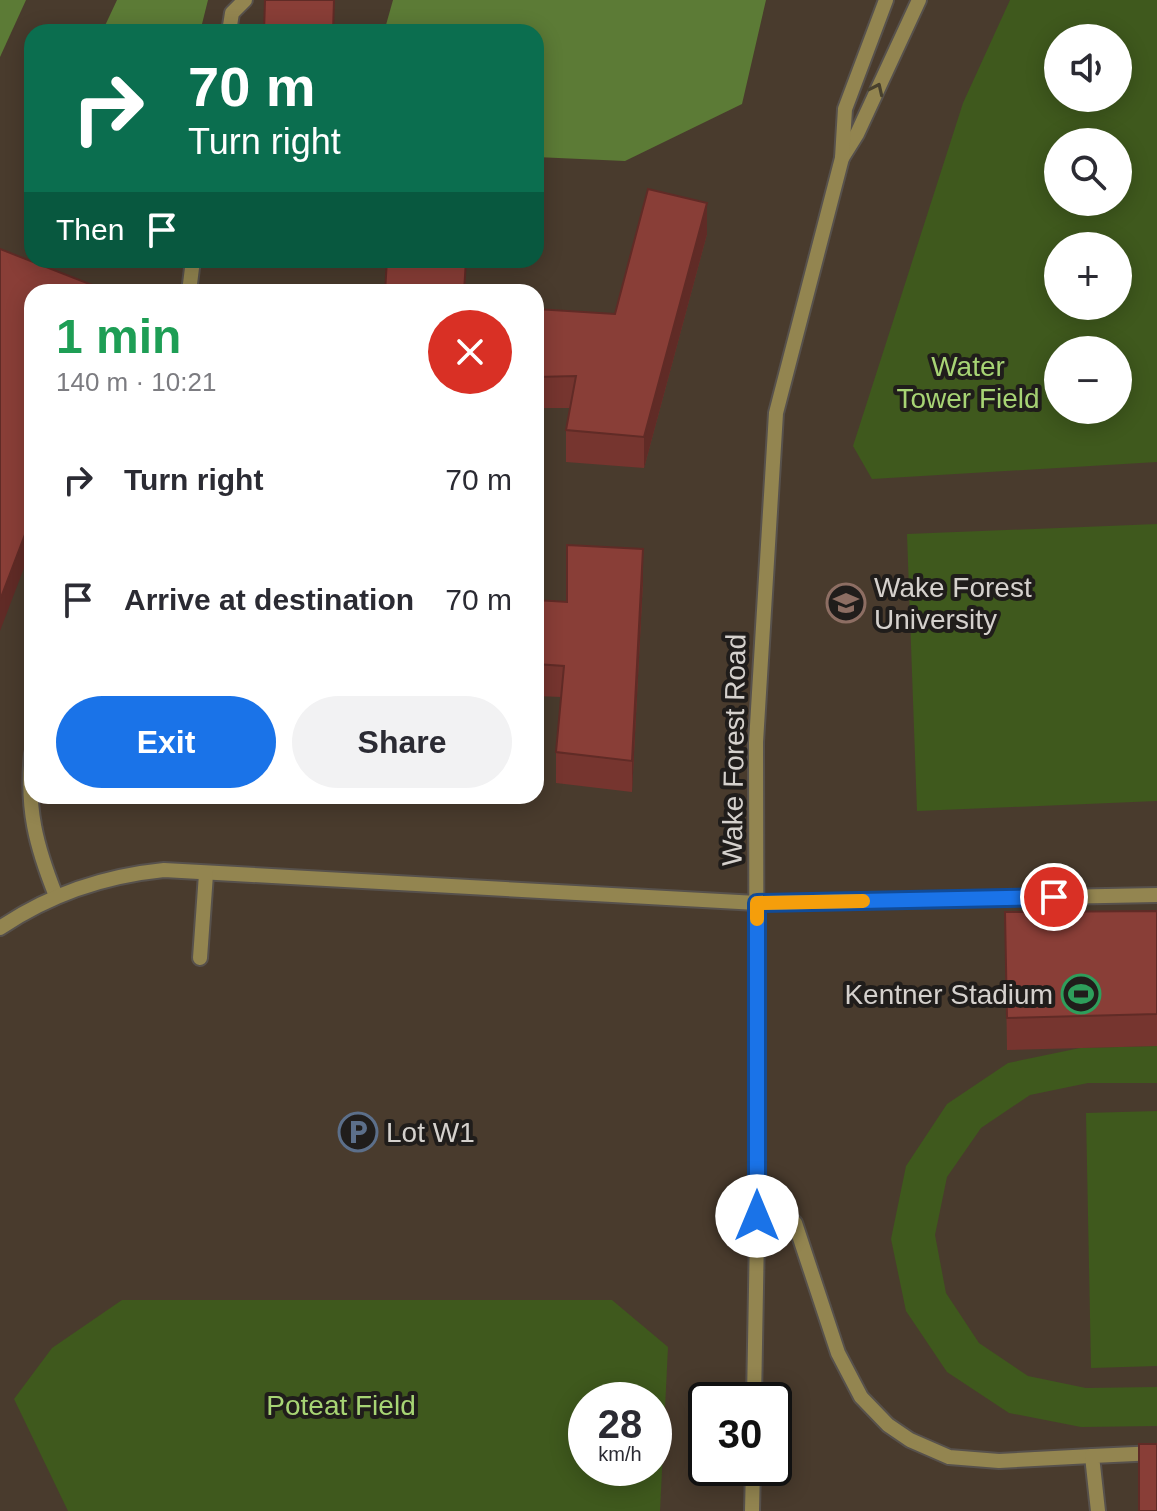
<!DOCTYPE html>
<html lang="en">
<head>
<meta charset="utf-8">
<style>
	:root { --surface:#fff; --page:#f2f2f3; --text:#2b2b33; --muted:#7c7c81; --accent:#1a73e8 }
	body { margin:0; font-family:Helvetica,sans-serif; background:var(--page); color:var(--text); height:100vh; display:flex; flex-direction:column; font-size:30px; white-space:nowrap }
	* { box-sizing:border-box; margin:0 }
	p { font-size:26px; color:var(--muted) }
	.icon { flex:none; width:44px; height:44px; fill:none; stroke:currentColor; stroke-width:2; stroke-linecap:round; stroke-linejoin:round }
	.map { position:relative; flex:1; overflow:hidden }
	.sheet { position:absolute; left:24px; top:284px; width:520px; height:520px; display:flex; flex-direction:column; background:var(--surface); border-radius:24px; box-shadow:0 4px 20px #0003 }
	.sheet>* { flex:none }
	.guide { position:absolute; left:24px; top:24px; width:520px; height:244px; border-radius:24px; box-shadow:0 4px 20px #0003; background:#0b6e4f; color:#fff; overflow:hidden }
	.controls { position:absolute; left:1044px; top:24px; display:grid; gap:16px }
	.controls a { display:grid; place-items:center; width:88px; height:88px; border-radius:50%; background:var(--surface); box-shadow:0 4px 20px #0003; font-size:40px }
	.speed { position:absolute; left:568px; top:1382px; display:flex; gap:16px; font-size:40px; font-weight:700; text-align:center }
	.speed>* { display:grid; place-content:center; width:104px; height:104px; border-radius:50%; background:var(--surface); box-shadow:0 4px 20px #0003; line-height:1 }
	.speed small { font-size:20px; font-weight:400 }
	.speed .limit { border:4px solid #111; border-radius:12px; background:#fff; color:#111 }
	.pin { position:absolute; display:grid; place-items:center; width:68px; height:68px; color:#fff; margin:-34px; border:4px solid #fff; border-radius:50%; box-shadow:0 2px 8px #0007 }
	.me { position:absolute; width:88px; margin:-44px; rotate:0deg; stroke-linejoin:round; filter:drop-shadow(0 0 6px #0008) }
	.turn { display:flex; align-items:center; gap:28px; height:168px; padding:0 32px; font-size:36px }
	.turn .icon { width:104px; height:104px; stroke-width:2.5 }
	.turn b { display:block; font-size:56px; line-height:68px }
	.then { display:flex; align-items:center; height:76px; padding:0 32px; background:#0003; gap:16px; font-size:30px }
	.round { display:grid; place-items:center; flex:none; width:84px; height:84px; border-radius:42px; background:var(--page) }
	.summary { display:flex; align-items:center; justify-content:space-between; height:136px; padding:0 32px }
	h1 { font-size:48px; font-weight:600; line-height:60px; color:#1e9e55 }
	.primary-button { display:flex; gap:16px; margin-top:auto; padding:16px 32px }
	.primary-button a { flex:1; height:92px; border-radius:48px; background:var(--accent); color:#fff; font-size:32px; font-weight:600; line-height:92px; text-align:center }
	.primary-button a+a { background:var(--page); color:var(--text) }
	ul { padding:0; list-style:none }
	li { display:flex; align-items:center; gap:24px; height:120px; padding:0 32px }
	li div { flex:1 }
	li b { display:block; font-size:30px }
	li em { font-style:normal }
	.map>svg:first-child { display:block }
</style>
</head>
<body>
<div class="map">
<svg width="1157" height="1511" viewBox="0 0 1157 1511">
	<rect width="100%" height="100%" fill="#3b3530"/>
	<path fill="#493b2d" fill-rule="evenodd" d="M0 0H1157V1511H0ZM32 32H536V260H32ZM1058 38H1118V98H1058ZM1058 142H1118V202H1058ZM1058 246H1118V306H1058ZM32 292H536V796H32ZM1058 350H1118V410H1058ZM586 1400H654V1468H586ZM706 1400H774V1468H706Z"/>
	<g fill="#3f591d" fill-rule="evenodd">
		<path d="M1010 0H1157V462L872 479 853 446 963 103ZM1118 38V98H1058V38ZM1118 142V202H1058V142ZM1118 246V306H1058V246ZM1118 350V410H1058V350Z"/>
		<polygon points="1157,524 1157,801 917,811 907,534"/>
		<polygon points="1157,1046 1157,1083 1088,1083 1030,1095 981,1128 947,1177 935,1235 946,1293 979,1343 1028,1376 1086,1388 1157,1387 1157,1426 1081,1427 1009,1413 947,1372 906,1311 891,1239 906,1166 947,1104 1008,1063 1080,1048"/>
		<polygon points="1157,1111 1157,1366 1091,1368 1086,1113"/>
		<path d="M122 1300H612L668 1347 660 1511H68L14 1399 52 1348ZM586 1400H654V1468H586Z"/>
	</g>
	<g fill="#5c7b36">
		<polygon points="0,0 26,0 0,57"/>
		<polygon points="117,0 208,0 200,32 102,32"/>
		<polygon points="393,0 766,0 742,104 625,161 536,157 536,32 384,32"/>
	</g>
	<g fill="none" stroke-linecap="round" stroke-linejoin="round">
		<g stroke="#57514c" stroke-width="18">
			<g id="minor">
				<polyline points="229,32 232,13 245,0"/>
				<polyline points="842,158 857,134 919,0"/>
				<polyline points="189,292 193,260"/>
				<path d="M32 754C26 808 36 846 56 896"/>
				<path d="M0 928C50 894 104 876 164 870L757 903 1157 895"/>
				<polyline points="200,958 206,874"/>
				<polyline points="757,1199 774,1203 795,1223 838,1353 861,1397 888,1425 910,1440 949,1457 999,1461 1092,1456"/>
				<polyline points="754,1400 757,1233 756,742 776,413 842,158 845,109 886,0"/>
				<polyline points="752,1511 753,1468"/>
				<polyline points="1098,1511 1092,1456 1157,1453"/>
			</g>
		</g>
		<use href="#minor" stroke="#938550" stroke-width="14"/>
	</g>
	<g fill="#76352f">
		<polygon points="707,234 644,468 566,462 566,430 570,408 536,408 536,309 615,314"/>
		<polygon points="643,581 632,792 556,783 556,752 561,697 536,696 536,600 567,602"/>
		<polygon points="1157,911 1157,1046 1007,1050 1005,912"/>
	</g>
	<g fill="#602b26">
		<polygon points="707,203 707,234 644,468 644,437"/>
		<polygon points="32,516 32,547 0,631 0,600"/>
		<polygon points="643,549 643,581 632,792 632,761"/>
	</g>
	<g fill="#893e37" stroke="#602b26" stroke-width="2">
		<polygon points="265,0 334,0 333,32 264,32"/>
		<polygon points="648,189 707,203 644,437 566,430 576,376 536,377 536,309 615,314"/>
		<polygon points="0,249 110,292 32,292 32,516 0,600"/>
		<polygon points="387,260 466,260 464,292 385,292"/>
		<polygon points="314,289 358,292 314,292"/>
		<polygon points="567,545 643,549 632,761 556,752 564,666 536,664 536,600 567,602"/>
		<polygon points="1157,911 1157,1014 1007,1018 1005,912"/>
		<rect x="1139" y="1444" width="18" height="67"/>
	</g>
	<defs><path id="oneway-chevron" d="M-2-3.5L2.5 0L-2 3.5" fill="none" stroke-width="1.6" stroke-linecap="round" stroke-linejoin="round" transform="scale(2)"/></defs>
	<use stroke="#48412e" href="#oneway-chevron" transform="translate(877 89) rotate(-65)"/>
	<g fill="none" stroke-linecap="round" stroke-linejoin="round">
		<g stroke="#114b97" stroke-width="20">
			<polyline id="route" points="757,1216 757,903 1054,897"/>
		</g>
		<use href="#route" stroke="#1a73e8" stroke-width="14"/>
		<polyline stroke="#f59e0b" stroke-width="14" points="757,919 757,903 863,901"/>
	</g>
	<defs>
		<g id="university-ring" transform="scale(2)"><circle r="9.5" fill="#201d1b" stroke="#8d6e63" stroke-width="1.5"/><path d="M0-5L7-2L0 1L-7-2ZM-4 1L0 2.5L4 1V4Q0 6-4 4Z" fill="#8d6e63"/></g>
		<g id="stadium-ring" transform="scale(2)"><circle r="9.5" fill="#201d1b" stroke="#2e9e5b" stroke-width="1.5"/><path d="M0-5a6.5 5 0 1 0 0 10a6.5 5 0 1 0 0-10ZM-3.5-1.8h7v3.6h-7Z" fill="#2e9e5b"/></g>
		<g id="parking-ring" transform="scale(2)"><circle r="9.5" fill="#201d1b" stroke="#5c6f8a" stroke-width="1.5"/><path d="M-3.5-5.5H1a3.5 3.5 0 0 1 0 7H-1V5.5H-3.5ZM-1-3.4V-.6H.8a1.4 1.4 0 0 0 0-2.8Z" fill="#5c6f8a"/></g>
	</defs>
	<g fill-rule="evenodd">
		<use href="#university-ring" x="846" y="603"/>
		<use href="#stadium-ring" x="1081" y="994"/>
		<use href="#parking-ring" x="358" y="1132"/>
	</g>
	<g text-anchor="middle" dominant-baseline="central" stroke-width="8" stroke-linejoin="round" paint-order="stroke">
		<g font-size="28" fill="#a7d474" stroke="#201d1b">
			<text x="968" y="366">Water<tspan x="968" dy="32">Tower Field</tspan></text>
			<text x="341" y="1405">Poteat Field</text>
		</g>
		<g font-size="28" fill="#d5d1cd" stroke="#201d1b" text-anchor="start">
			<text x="874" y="587">Wake Forest<tspan x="874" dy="32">University</tspan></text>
			<text x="1053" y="994" text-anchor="end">Kentner Stadium</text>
			<text x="386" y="1132">Lot W1</text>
		</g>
		<g font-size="28" fill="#d5d1cd" stroke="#201d1b">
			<text transform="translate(734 750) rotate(-89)">Wake Forest Road</text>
		</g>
	</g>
</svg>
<div class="controls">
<a><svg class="icon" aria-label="sound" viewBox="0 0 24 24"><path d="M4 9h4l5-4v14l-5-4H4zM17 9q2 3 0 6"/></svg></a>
<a><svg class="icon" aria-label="search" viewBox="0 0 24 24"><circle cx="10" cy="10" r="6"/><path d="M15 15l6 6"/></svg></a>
<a>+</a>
<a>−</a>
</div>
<div class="speed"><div>28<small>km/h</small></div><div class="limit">30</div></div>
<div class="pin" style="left:1054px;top:897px;background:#d93025"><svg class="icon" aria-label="arrive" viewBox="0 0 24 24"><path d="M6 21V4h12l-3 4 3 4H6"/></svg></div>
<svg class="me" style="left:757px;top:1216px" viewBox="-20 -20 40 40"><circle r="19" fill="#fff"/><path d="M0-13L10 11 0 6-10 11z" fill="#1a73e8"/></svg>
<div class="guide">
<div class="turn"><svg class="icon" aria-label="right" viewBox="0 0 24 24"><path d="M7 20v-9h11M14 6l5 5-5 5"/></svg><div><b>70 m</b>Turn right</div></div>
<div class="then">Then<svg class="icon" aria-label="arrive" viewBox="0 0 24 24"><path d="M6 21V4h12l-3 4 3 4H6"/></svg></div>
</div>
<section class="sheet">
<div class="summary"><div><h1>1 min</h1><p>140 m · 10:21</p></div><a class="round" style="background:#d93025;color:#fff"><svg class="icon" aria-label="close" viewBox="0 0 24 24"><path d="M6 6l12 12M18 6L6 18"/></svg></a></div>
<ul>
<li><svg class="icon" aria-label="right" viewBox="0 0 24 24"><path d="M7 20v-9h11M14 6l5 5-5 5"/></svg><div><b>Turn right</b></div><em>70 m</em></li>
<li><svg class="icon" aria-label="arrive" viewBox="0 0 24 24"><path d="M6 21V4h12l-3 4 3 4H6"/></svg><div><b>Arrive at destination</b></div><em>70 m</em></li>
</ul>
<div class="primary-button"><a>Exit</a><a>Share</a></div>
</section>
</div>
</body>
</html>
